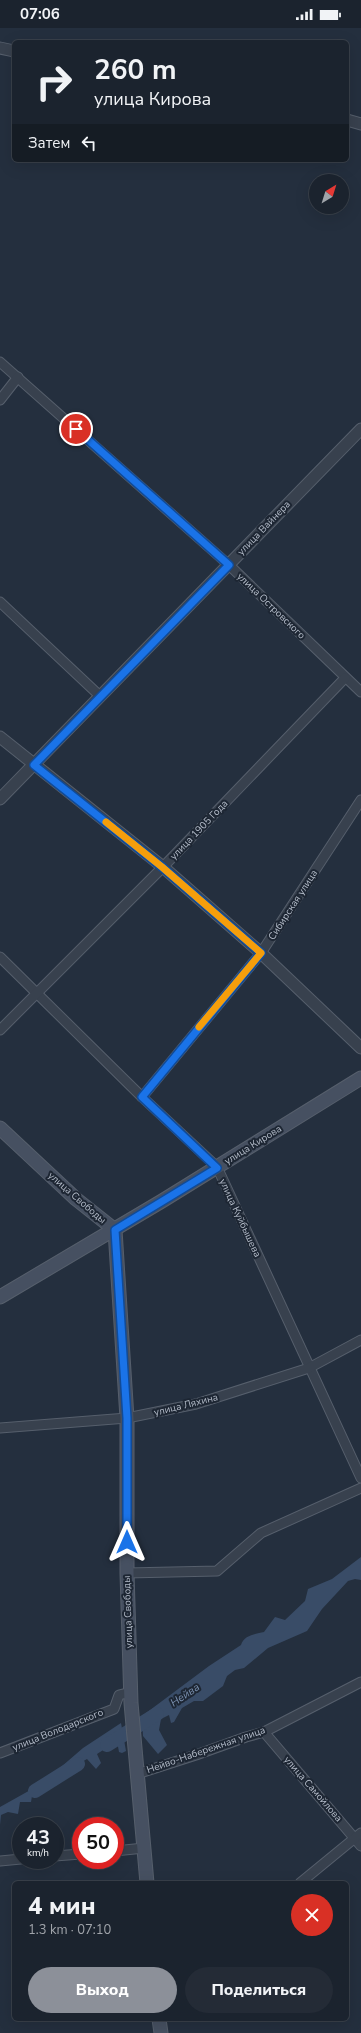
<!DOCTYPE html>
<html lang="ru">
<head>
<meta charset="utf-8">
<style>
	:root { --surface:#1b232e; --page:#242b36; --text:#f1f3f6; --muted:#a0a4aa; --line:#39404a; --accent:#8c9099 }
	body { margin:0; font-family:"Nunito Sans",sans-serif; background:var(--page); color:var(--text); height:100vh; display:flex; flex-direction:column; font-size:15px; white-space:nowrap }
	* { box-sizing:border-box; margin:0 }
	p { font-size:13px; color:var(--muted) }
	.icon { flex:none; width:22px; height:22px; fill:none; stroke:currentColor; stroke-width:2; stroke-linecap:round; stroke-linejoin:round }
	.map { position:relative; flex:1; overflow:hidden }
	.side { position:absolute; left:12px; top:1853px; width:337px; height:140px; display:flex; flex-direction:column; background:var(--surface); border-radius:6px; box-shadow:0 4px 16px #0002,0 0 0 1px var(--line) }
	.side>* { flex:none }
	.hud { position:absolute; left:12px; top:12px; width:337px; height:122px; border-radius:6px; box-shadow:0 4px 16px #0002,0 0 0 1px var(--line); background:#1b232e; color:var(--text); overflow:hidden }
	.needle { width:26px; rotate:38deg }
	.controls { position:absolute; left:309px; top:146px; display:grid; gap:8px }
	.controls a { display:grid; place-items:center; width:40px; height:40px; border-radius:50%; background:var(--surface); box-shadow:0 4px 16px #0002,0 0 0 1px var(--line); font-size:20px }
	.speed { position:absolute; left:12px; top:1789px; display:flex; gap:8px; font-size:20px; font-weight:700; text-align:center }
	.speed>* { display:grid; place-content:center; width:52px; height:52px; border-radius:50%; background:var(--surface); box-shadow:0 4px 16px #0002,0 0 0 1px var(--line); line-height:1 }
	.speed small { font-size:10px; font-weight:400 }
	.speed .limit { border:6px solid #d22; background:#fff; color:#111 }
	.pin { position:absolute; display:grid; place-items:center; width:34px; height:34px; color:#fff; margin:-17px; border:2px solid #fff; border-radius:50%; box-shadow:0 1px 4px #0007 }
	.me { position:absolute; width:44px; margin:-22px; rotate:0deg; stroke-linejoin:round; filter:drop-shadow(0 0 3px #0008) }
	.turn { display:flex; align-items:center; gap:14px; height:84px; padding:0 16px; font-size:18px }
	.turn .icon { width:52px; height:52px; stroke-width:2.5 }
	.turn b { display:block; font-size:28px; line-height:34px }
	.then { display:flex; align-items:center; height:38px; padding:0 16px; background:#0003; gap:8px; font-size:15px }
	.round { display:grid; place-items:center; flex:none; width:42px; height:42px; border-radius:21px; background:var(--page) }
	.summary { display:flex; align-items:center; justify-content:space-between; height:68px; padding:0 16px }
	h1 { font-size:24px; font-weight:800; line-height:30px }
	.button { display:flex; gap:8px; margin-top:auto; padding:8px 16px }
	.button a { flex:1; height:46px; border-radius:24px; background:var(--accent); color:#fff; font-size:16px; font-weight:800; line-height:46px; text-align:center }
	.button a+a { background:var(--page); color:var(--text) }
	.status { display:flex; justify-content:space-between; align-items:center; height:28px; padding:0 20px; background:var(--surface); direction:ltr }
	.status svg { height:11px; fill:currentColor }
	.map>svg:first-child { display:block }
</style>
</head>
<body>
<div class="status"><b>07:06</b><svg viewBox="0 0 49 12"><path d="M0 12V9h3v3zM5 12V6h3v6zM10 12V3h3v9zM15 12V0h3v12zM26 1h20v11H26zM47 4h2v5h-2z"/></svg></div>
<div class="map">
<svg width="361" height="2005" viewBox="0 0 361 2005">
	<rect width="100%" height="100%" fill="#242f3e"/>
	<g fill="#394c67">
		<path d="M361 1529V1552L355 1551 348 1553 322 1581 307 1603 268 1620 244 1640 235 1642 227 1648 223 1658 203 1673H194L182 1680 174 1694 171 1695 169 1687 161 1691 159 1702 167 1717 158 1726 143 1708 142 1688 209 1638 241 1617C244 1607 255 1606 264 1604L275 1589 285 1592 305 1573 308 1561 332 1551Z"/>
		<polygon points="121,1695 126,1723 122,1725 119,1724 117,1713 97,1726 101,1735 96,1741 87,1731 75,1738 75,1742 62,1745 61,1739 83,1720"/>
		<polygon points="50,1751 51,1759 42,1765 36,1763 32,1768 31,1774 20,1774 18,1786 8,1784 1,1787 0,1797 0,1779"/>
	</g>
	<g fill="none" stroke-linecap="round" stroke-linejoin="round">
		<g stroke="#394c67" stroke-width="14">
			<polyline points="107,1717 157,1686"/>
			<polyline points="35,1763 78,1736"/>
		</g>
		<g stroke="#565f6c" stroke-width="11">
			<g id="minor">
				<polyline points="0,334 229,537 361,664"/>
				<polyline points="0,372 18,349"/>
				<polyline points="0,574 100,668"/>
				<polyline points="0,929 142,1069 217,1139 361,1450"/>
				<polyline points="0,1002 163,839 345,650"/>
				<polyline points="142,1069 261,925 361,772"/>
				<polyline points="0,1400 127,1390 196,1376 309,1340 361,1312"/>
				<polyline points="127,1545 217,1543 261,1505 361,1460"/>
				<polyline points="264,1704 361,1818"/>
				<polyline points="0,1725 114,1681 119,1667 131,1664"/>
				<polyline points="137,1746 196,1727 246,1709 264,1704 361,1654"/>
				<polyline points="115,1823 144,1820"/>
				<polyline points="55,1828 81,1826"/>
				<polyline points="0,1833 21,1831"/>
				<polyline points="300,1855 361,1805"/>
			</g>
		</g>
		<g stroke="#565f6c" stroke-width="13">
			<g id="tertiary">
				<polyline points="0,20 14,23"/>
				<polyline points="347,92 361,96"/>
				<polyline points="0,709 163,839 261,925 361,1020"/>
				<polyline points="0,771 361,401"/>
			</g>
		</g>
		<g stroke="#565f6c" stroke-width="15">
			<g id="secondary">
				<polyline points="0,1100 76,1171 115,1202 127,1390 127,1545 131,1675 147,1855"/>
				<polyline points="0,1269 162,1173 361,1050"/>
				<polyline points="159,1991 161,2005"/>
			</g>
		</g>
		<use href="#minor" stroke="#38414e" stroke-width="9"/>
		<use href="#tertiary" stroke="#38414e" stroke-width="11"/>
		<use href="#secondary" stroke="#465061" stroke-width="13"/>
	</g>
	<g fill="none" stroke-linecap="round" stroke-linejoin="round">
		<g stroke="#114b97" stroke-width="10">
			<polyline id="route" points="76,401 229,537 34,737 162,839 261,925 142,1069 217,1140 115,1202 127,1390 127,1514"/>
		</g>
		<use href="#route" stroke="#1a73e8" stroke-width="7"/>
		<polyline stroke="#f59e0b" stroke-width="7" points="106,794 162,839 261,925 199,999"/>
	</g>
	<g text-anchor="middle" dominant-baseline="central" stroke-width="4" stroke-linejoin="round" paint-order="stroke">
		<g font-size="10" fill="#b4bcc9" stroke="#1d2633">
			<text transform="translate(264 500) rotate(-46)">улица Вайнера</text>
			<text transform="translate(271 578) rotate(44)">улица Островского</text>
			<text transform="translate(199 802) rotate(-46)">улица 1905 Года</text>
			<text transform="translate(293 877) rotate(-57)">Сибирская улица</text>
			<text transform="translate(253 1117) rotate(-32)">улица Кирова</text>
			<text transform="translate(77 1170) rotate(41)">улица Свободы</text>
			<text transform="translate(240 1190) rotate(65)">улица Куйбышева</text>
			<text transform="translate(186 1377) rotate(-14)">улица Ляхина</text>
			<text transform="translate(128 1584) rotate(-92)">улица Свободы</text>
			<text transform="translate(58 1702) rotate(-22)">улица Володарского</text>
			<text transform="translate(206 1722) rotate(-19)">Нейво-Набережная улица</text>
			<text transform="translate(313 1761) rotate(49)">улица Самойлова</text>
		</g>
		<g font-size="11" font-style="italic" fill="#7c92b1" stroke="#1d2633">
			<text transform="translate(185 1667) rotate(-34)">Нейва</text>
		</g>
	</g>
</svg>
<div class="controls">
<a><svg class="needle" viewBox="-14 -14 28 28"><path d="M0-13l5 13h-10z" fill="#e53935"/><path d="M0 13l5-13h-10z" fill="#a0a4aa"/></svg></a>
</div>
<div class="speed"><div>43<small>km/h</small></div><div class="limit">50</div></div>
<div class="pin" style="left:76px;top:401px;background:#d93025"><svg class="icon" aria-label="arrive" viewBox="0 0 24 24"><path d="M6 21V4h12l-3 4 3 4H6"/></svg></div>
<svg class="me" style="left:127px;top:1514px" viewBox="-20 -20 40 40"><path d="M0-17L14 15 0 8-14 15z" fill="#1a73e8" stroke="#fff" stroke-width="4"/></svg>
<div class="hud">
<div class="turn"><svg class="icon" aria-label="right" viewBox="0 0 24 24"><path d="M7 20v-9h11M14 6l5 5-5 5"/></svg><div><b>260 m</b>улица Кирова</div></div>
<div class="then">Затем<svg class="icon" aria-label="left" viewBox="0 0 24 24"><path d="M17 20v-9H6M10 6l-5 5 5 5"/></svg></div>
</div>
<section class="side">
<div class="summary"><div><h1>4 мин</h1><p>1.3 km · 07:10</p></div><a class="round" style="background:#d93025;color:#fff"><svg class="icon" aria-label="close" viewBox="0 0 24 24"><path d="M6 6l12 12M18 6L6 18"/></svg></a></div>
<div class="button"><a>Выход</a><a>Поделиться</a></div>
</section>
</div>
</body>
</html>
